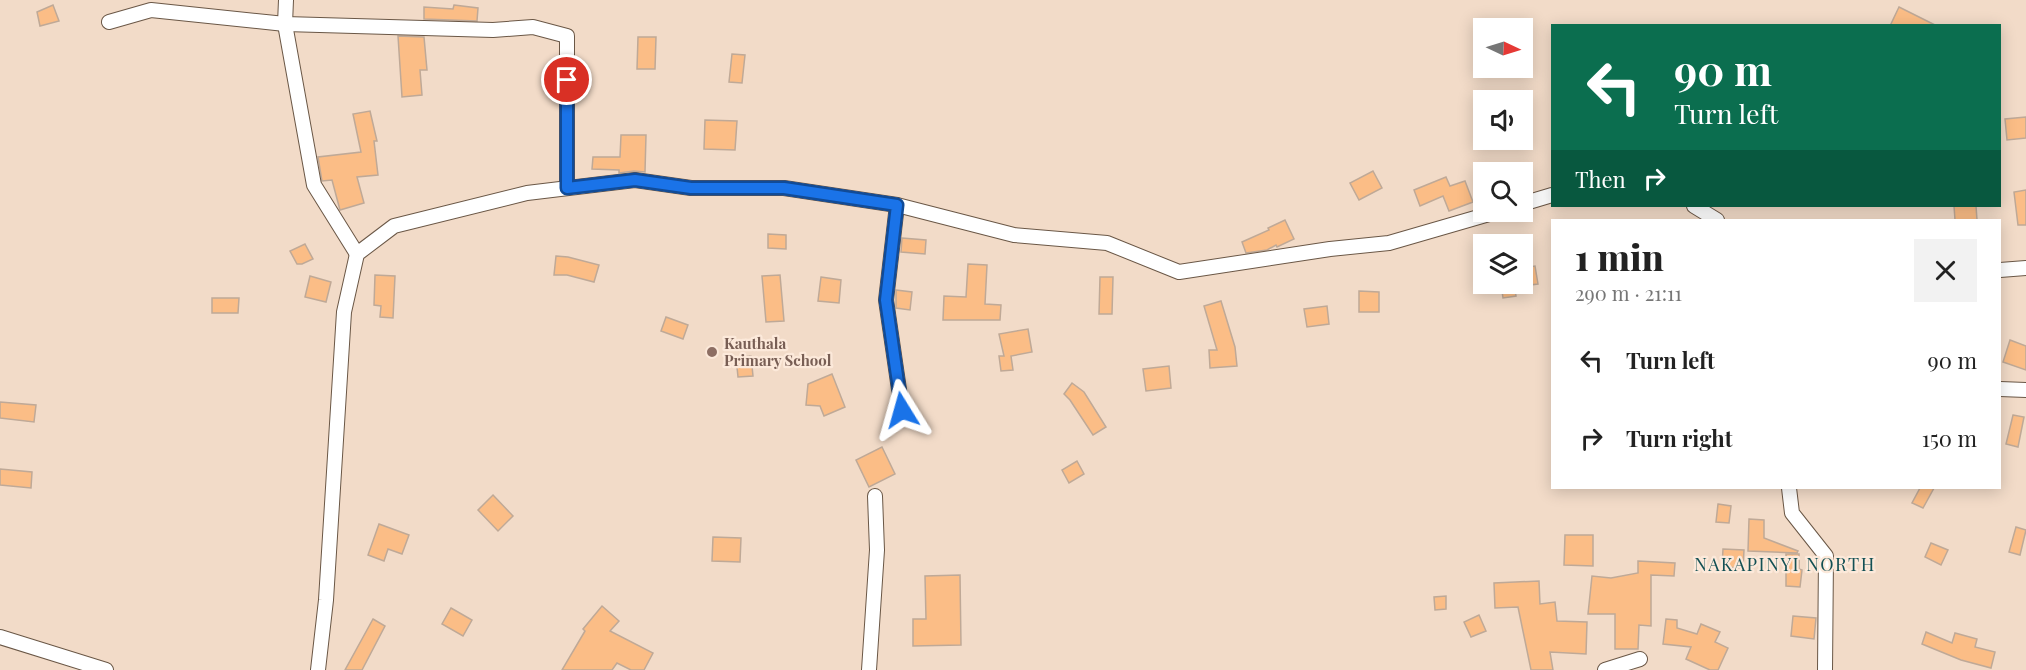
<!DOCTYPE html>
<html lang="en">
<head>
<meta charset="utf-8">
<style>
	:root { --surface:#fff; --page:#f2f2f2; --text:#222; --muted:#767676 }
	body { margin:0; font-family:"Playfair Display",serif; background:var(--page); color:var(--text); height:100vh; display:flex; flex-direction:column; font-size:22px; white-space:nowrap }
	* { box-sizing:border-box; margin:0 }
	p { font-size:20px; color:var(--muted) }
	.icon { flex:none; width:33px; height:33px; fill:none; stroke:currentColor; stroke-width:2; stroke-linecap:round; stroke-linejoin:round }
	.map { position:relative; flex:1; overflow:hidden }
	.drawer { position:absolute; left:1551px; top:219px; width:450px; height:270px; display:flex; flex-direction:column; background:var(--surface); border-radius:0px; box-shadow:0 3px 15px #0003 }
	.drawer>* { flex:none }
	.hud { position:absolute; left:1551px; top:24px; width:450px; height:183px; border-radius:0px; box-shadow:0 3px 15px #0003; background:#0b6e4f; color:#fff; overflow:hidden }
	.needle { width:39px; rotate:94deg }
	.buttons { position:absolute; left:1473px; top:18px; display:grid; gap:12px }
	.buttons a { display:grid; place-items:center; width:60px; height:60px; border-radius:0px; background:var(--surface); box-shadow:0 3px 15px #0003; font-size:30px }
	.pin { position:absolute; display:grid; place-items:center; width:51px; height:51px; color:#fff; margin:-26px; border:3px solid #fff; border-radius:50%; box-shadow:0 2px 6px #0007 }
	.me { position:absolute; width:66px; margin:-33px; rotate:352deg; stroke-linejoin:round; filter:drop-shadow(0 0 4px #0008) }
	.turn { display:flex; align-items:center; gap:21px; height:126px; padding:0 24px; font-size:27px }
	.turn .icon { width:78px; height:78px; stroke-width:2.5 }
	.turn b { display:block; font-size:42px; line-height:51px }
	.then { display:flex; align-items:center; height:57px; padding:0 24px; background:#0003; gap:12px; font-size:22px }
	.round { display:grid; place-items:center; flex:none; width:63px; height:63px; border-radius:0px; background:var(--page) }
	.overview { display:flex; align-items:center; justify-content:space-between; height:102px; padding:0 24px }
	h1 { font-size:36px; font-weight:800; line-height:45px }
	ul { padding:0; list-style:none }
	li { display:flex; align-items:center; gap:18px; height:78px; padding:0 24px }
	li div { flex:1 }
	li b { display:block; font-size:22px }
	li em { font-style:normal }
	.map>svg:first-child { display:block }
</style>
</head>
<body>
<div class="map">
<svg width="2026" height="670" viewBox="0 0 2026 670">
	<rect width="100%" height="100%" fill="#f2dbc8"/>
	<g fill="#fbbd86" stroke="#bfa997" stroke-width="1.5">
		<polygon points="53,5 59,21 40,26 37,12"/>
		<polygon points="454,5 478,8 477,21 424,19 424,7 453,9"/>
		<polygon points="1899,7 1937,26 1890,26"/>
		<polygon points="398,36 424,37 427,70 420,70 422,95 402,97"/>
		<polygon points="638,37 656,37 655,69 637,69"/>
		<polygon points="732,54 745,55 742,83 729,82"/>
		<polygon points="370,111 377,141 374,141 378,175 357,177 364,203 340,210 332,180 322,181 318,157 361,152 353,114"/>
		<polygon points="2026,117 2026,138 2007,140 2005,119"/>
		<polygon points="705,120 737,121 735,150 704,149"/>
		<polygon points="621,135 646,135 645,172 634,171 619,173 619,170 592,169 593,157 620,157"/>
		<polygon points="1373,171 1382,188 1359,200 1350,183"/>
		<polygon points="1446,177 1450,186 1465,181 1473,202 1449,211 1443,196 1420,206 1414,190"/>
		<polygon points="2026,190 2026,225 2018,225 2014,192"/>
		<polygon points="1954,206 1976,206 1977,220 1955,220"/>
		<polygon points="1285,220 1294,239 1277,247 1276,245 1267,250 1246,253 1242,242 1269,230 1268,228"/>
		<polygon points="768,234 786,235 786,249 768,248"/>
		<polygon points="902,238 926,240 925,254 901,252"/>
		<polygon points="305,244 313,259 302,264 297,264 290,251"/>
		<polygon points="556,256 568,257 599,265 594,282 567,275 554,275"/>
		<polygon points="968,264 987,265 985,304 1001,305 1000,320 943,320 944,296 966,297"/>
		<polygon points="1535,266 1538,284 1522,286 1522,268"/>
		<polygon points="375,275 395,276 393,318 380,317 381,306 374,305"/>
		<polygon points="780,275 784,321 766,322 762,276"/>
		<polygon points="310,276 331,282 326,302 305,297"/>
		<polygon points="821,277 841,280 839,303 818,301"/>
		<polygon points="1100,277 1113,277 1112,314 1099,314"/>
		<polygon points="1501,284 1514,284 1516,296 1503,298"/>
		<polygon points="896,290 912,292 910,310 896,308"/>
		<polygon points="1359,291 1379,292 1379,312 1359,312"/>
		<polygon points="212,298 239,298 238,313 212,313"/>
		<polygon points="1221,301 1235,347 1237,366 1210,368 1209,350 1217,350 1204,306"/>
		<polygon points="1327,306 1329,324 1307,327 1304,309"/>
		<polygon points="666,317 688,325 683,339 661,331"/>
		<polygon points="1028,329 1032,352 1011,356 1013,370 1001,371 999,356 1004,356 999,334"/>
		<polygon points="2010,340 2026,346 2026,370 2003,362"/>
		<polygon points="751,356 753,376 738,377 736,357"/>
		<polygon points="1169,366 1171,388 1146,391 1143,369"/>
		<polygon points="832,374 845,407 824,416 820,406 806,405 808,384"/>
		<polygon points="1072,383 1084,392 1106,427 1093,435 1070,400 1064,394"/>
		<polygon points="0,402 36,405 34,422 0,418"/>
		<polygon points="2013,415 2024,417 2018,447 2006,444"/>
		<polygon points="882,447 895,474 869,487 856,460"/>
		<polygon points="1077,461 1084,474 1069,483 1062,470"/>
		<polygon points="0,469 32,472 31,488 0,485"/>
		<polygon points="1920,488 1934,488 1923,508 1912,503"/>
		<polygon points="493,495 513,516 498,531 478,510"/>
		<polygon points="1718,504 1731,506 1729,523 1716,522"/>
		<polygon points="1749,519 1764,520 1764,538 1798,551 1797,553 1748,551"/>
		<polygon points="379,524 409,535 402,554 388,549 384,561 368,555"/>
		<polygon points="2016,527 2026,530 2020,555 2009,552"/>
		<polygon points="1565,535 1593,535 1593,566 1564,565"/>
		<polygon points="713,537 741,538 740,562 712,561"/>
		<polygon points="1931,543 1948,550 1941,565 1925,557"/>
		<polygon points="1723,549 1744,550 1743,568 1722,567"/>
		<polygon points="1786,554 1799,554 1799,569 1802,570 1800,587 1786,586"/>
		<polygon points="1638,561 1675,563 1674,576 1651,575 1651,626 1639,625 1638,649 1615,649 1615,614 1588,614 1592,576 1611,578 1638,573"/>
		<polygon points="960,575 961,645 913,646 913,619 926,619 925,576"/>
		<polygon points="1539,581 1540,604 1555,602 1557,621 1587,622 1586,654 1550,652 1553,670 1531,670 1518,607 1495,608 1494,583"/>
		<polygon points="1446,596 1446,609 1435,610 1434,597"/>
		<polygon points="602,606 619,621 610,631 653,653 644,670 631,670 617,663 612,670 562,670 585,631 583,629"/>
		<polygon points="451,608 472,620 463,636 442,624"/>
		<polygon points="1479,615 1486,631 1471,637 1464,622"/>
		<polygon points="1793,616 1816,618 1814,639 1791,636"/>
		<polygon points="373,619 385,626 362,670 345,670"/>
		<polygon points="1666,619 1677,620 1677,628 1697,634 1701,624 1720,632 1715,642 1728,648 1718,670 1710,670 1686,659 1691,647 1663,644"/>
		<polygon points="1926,632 1952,643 1955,633 1977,639 1975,647 1995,652 1991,668 1961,660 1922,644"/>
	</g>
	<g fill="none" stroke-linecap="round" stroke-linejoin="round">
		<g stroke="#6a5746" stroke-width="16">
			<g id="minor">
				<polyline points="286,0 285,24 314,185 357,254"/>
				<polyline points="109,22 151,10 285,24 493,30 533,27 567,36 567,188"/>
				<polyline points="1522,204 1552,195"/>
				<polyline points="897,205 886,300 902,410"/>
				<polyline points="1694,206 1717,220"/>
				<polyline points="2000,270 2026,268"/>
				<polyline points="2000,389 2026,390"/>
				<polyline points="1789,488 1792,513 1826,556 1825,670"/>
				<polyline points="0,637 106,670"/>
				<polyline points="318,670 326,600 344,312 357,254 394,226 527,193 635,180 691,188 784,188 897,205 1014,235 1107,243 1179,272 1330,249 1389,243 1496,212"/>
				<polyline points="869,670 877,550 875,496"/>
				<polyline points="1605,670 1640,659"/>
			</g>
		</g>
		<use href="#minor" stroke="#fff" stroke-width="14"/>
	</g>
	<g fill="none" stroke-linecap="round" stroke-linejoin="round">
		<g stroke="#114b97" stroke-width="15">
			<polyline id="route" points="567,80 567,188 635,180 691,188 784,188 897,205 886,300 902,410"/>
		</g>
		<use href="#route" stroke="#1a73e8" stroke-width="10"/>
	</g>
	<circle fill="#8d6e63" stroke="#fce9da" stroke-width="2" cx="712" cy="352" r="6"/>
	<g text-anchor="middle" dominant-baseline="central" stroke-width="4.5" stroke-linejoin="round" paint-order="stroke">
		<g font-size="15" font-weight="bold" fill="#785e54" stroke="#fce9da" text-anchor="start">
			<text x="724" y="343">Kauthala<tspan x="724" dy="17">Primary School</tspan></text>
		</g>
		<g font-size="18" letter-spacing="1.5" fill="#135054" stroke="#fce9da">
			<text x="1785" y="564">NAKAPINYI NORTH</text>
		</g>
	</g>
</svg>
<div class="buttons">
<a><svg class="needle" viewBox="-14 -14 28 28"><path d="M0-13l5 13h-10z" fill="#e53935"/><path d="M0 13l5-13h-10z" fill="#767676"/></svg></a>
<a><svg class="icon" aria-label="sound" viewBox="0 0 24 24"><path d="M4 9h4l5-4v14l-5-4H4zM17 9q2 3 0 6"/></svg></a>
<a><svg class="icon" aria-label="search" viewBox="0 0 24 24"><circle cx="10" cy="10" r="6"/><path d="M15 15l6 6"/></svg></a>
<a><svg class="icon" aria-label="layers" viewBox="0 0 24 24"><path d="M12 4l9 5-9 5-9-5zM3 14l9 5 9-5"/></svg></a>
</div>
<div class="pin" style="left:567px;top:80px;background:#d93025"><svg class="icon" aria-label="arrive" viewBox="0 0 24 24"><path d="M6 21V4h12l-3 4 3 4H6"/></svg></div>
<svg class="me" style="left:902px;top:410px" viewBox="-20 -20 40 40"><path d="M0-17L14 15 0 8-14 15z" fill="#1a73e8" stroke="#fff" stroke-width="4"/></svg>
<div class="hud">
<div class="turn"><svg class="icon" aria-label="left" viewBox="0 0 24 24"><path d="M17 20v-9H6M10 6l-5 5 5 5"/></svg><div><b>90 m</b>Turn left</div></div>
<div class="then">Then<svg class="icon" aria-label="right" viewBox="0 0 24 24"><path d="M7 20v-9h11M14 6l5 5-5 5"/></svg></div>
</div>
<section class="drawer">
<div class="overview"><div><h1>1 min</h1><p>290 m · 21:11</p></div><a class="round"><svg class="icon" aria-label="close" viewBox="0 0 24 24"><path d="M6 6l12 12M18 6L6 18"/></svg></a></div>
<ul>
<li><svg class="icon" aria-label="left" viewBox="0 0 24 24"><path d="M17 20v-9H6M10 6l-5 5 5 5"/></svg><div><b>Turn left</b></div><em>90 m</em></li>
<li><svg class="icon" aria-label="right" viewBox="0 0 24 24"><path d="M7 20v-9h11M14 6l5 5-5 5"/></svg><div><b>Turn right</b></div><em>150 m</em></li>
</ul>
</section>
</div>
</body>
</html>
